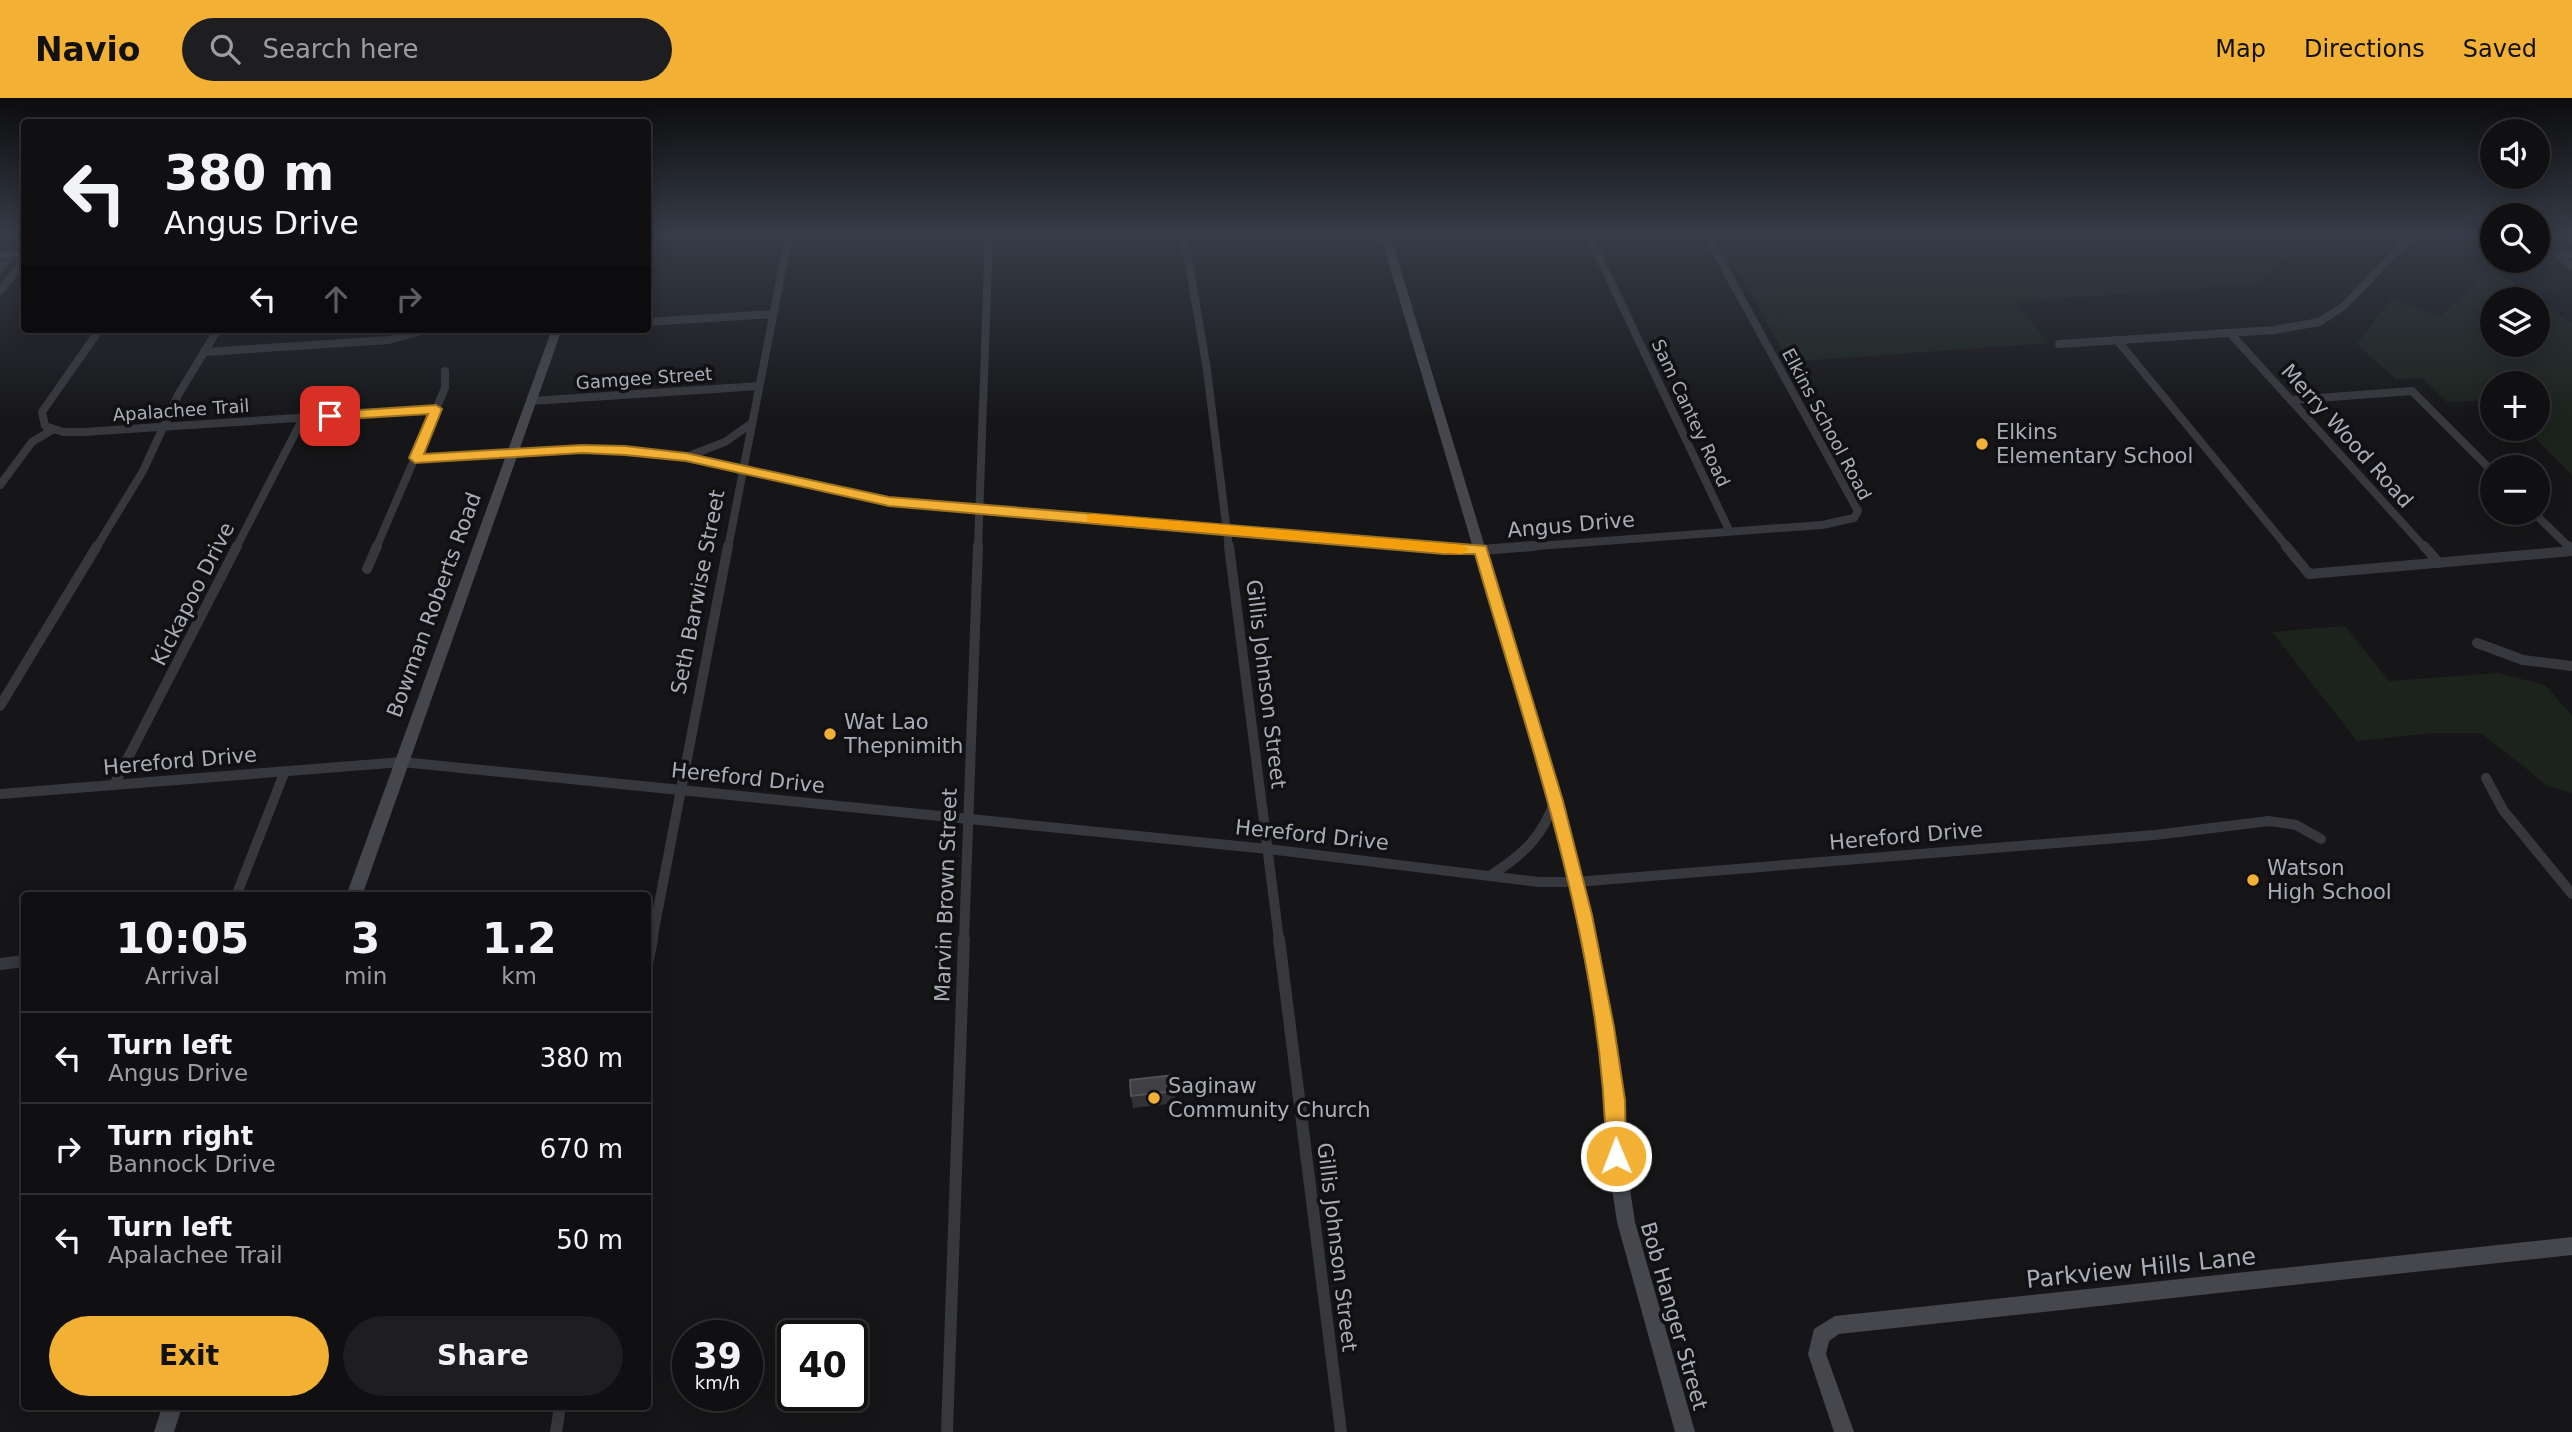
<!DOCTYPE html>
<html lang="en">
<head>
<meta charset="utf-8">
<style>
	:root { --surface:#101012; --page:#1e1e20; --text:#f1f3f6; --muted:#9c9d9f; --line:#303032; --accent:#f2b134 }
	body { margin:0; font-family:"DejaVu Sans",sans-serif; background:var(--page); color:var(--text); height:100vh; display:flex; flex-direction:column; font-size:26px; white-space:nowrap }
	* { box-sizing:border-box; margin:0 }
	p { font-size:23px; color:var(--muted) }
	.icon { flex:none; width:38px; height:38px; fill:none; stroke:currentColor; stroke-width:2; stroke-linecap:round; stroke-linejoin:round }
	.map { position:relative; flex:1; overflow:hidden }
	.panel { position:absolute; left:21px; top:794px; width:630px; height:518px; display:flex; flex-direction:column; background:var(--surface); border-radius:7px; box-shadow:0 4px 18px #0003,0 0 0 2px var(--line) }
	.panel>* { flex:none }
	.banner { position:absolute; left:21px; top:21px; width:630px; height:214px; border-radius:7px; box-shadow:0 4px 18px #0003,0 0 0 2px var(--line); background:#101012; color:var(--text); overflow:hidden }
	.controls { position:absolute; left:2480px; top:21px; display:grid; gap:14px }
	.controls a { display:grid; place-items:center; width:70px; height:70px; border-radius:50%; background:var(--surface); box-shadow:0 4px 18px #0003,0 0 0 2px var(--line); font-size:35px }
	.speed { position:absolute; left:672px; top:1222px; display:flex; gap:14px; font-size:35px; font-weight:700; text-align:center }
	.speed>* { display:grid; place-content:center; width:91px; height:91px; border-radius:50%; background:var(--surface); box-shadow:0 4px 18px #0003,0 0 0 2px var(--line); line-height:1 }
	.speed small { font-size:18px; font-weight:400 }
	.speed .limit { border:4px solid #111; border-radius:10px; background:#fff; color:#111 }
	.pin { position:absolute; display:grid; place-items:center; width:60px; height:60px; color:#fff; margin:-30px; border-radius:14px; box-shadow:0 4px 10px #0006 }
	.me { position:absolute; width:77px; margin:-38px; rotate:359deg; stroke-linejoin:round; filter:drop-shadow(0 0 5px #0008) }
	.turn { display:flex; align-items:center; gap:24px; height:147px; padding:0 28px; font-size:32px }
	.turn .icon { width:91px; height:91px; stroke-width:2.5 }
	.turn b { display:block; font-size:49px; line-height:60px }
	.lanes { display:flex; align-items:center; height:66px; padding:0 28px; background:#0003; justify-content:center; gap:35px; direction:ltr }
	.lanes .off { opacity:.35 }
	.eta { display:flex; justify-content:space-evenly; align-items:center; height:119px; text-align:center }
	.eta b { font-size:42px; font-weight:600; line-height:49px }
	.cta { display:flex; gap:14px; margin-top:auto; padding:14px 28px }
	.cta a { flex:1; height:80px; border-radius:42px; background:var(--accent); color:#111; font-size:28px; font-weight:600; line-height:80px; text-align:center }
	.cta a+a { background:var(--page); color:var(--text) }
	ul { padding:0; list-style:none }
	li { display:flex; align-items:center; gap:21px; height:91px; padding:0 28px; border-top:2px solid var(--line) }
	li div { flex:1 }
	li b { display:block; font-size:26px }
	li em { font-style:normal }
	header { display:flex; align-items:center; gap:42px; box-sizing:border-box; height:98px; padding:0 35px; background:var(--accent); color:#111 }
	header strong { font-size:33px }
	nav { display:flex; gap:38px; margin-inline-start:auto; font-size:24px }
	.search { width:490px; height:63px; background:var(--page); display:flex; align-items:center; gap:18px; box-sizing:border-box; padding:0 24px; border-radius:38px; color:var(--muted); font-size:26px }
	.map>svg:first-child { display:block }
</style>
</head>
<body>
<header>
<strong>Navio</strong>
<div class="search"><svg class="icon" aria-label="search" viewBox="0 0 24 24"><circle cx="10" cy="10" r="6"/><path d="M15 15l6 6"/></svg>Search here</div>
<nav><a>Map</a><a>Directions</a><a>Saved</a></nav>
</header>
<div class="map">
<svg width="2572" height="1334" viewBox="0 0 2572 1334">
	<rect width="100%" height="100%" fill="#161618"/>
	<g fill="#1c231d">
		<polygon points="1717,136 2318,136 2257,186 2017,204 2048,245 1789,264"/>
		<polygon points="2492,171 2537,201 2492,201 2492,247 2538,247 2538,202 2572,225 2572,377 2526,331 2538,331 2538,285 2492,285 2492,302 2447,304 2422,280 2395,281 2357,246 2391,201 2440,218"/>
		<polygon points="2345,528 2389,583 2498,575 2545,587 2572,617 2572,695 2548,688 2481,635 2432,635 2357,643 2272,534"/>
	</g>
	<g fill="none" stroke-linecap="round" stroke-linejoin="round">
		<g stroke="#37383d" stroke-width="8">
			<polyline points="1184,136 1207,272 1229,450"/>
			<polyline points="1588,136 1729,432"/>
			<polyline points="2558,157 2572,168"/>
			<polyline points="2558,157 2572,156"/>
			<polyline points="0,171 11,156"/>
			<polyline points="0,193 24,163"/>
			<polyline points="648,224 773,216"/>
			<polyline points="100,231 42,314 45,328 63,334 83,334 436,311"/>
			<polyline points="2230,235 2425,450"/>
			<polyline points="2117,242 2288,450"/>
			<polyline points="2059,246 2274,232 2319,224 2344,208 2413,136"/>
			<polyline points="204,254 389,242 421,233"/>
			<polyline points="2291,302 2412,293 2492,373"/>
			<polyline points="531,303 759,288"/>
			<polyline points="686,359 725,344 752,325"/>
			<polyline points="415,360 582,351 625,352 686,359 889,403 1431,450"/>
			<polyline points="0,387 32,344 52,332"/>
			<polyline points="2534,415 2570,450"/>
			<polyline points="96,450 143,373 178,297 218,231"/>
			<polyline points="236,450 303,320"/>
			<polyline points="376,450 445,290 445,273"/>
			<polyline points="728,450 789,136"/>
			<polyline points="978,450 989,136"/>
			<polyline points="1510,450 1822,427 1854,420 1858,413 1706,136"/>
		</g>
		<g stroke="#37383d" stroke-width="10">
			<polyline points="1229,448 1279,842"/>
			<polyline points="1411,448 1481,452 1534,448"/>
			<polyline points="2286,448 2309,476 2572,453"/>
			<polyline points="2424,448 2439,465"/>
			<polyline points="2568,448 2572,452"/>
			<polyline points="367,471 377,448"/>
			<polyline points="2477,545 2523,562 2572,568"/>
			<polyline points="0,608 97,448"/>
			<polyline points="2486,680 2503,712 2572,796"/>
			<polyline points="114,687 237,448"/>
			<polyline points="0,696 402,664 1268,751 1539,784 1576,784 2155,737 2269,723 2296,727 2321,741"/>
			<path d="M1491 777C1523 757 1542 739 1555 703"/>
			<polyline points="236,798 285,673"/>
			<polyline points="652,842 728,448"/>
			<polyline points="964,842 978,448"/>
		</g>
		<g stroke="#37383d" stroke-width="12">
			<polyline points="1279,841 1341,1334"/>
			<polyline points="648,861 652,841"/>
			<polyline points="0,866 24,863"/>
			<polyline points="556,1334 560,1309"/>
			<polyline points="947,1334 964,841"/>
		</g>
		<g fill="#45474d" fill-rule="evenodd">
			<polygon points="648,136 694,136 689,139 648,141"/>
			<polygon points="1380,136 1390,136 1562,703 1583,784 1613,929 1623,1002 1625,1058 1635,1124 1695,1334 1675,1334 1617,1124 1607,1058 1607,1002 1597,929 1569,784 1548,703"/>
			<polygon points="24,153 24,159 0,160 0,154"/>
			<polygon points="552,231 562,231 362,798 346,798"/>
			<polygon points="2572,1139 2572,1157 1839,1236 1829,1243 1826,1256 1854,1334 1834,1334 1808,1256 1814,1231 1835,1218"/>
			<polygon points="162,1309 182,1309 174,1334 154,1334"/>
		</g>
	</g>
	<polygon fill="#323236" points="1175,989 1176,1005 1133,1010 1131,998"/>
	<polygon fill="#3f3f44" stroke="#4f5156" stroke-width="2" points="1174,977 1175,993 1131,998 1130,982"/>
	<linearGradient id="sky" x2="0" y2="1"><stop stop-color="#0c0c0d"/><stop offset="0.42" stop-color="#363c48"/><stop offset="1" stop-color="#363c48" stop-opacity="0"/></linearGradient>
	<rect width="2572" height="323" fill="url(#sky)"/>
	<path fill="#f2b134" stroke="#9d7322" stroke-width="2" d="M436 307 442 311 424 356 582 347 625 348 686 355 889 399 1486 448 1563 703 1592 817 1614 929 1625 1002 1626 1058 1623 1065 1616 1068 1609 1065 1606 1058C1604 855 1531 650 1475 456H1444L889 408 686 363 625 357 582 355 415 365 409 360 428 316 330 322 323 318 330 314Z"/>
	<polygon fill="#f59e0b" points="1092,416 1462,447 1469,451 1462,456 1087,424 1087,418"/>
	<g fill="#f2b134" stroke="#111113" stroke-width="2.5">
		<circle cx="1982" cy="346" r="7"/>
		<circle cx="830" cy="636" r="7"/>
		<circle cx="2253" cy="782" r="7"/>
		<circle cx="1154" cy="1000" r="7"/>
	</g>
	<g text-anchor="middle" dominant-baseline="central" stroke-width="7" stroke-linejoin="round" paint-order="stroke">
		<g font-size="18" fill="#a8adb8" stroke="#111113">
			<text transform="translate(644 280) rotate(-4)">Gamgee Street</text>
			<text transform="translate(181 312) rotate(-4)">Apalachee Trail</text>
			<text transform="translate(1691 315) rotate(65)">Sam Cantey Road</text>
			<text transform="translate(1827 326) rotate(62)">Elkins School Road</text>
		</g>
		<g font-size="21" fill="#a8adb8" stroke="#111113" text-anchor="start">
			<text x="1996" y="334">Elkins<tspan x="1996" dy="24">Elementary School</tspan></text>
			<text x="844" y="624">Wat Lao<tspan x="844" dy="24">Thepnimith</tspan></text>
			<text x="2267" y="770">Watson<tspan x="2267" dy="24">High School</tspan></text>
			<text x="1168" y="988">Saginaw<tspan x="1168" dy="24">Community Church</tspan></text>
		</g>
		<g font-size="21" fill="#a8adb8" stroke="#111113">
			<text transform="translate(2347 338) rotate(48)">Merry Wood Road</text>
			<text transform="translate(1571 427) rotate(-5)">Angus Drive</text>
			<text transform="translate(698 494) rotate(-79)">Seth Barwise Street</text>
			<text transform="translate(193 496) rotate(-63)">Kickapoo Drive</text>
			<text transform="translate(434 507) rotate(-70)">Bowman Roberts Road</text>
			<text transform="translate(1266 586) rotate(83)">Gillis Johnson Street</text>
			<text transform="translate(180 663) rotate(-5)">Hereford Drive</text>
			<text transform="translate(748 680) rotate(6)">Hereford Drive</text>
			<text transform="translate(1312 737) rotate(6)">Hereford Drive</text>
			<text transform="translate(1906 738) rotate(-5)">Hereford Drive</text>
			<text transform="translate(946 797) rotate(-88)">Marvin Brown Street</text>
			<text transform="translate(1337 1149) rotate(83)">Gillis Johnson Street</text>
			<text transform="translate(1674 1218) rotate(74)">Bob Hanger Street</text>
		</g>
		<g font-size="24" fill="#a8adb8" stroke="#111113">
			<text transform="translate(2141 1170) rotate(-6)">Parkview Hills Lane</text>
		</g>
	</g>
</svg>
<div class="controls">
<a><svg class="icon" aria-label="sound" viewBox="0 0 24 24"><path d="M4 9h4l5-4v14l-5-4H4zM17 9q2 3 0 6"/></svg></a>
<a><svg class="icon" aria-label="search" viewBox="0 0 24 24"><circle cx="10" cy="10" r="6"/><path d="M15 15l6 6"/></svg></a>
<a><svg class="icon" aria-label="layers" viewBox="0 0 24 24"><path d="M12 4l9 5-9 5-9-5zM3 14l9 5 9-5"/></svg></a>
<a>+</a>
<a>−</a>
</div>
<div class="speed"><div>39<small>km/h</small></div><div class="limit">40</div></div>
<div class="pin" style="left:330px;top:318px;background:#d93025"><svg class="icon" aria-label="arrive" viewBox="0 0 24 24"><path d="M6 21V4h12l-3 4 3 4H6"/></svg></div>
<svg class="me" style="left:1616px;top:1058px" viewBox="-20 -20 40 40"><circle r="17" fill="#f2b134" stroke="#fff" stroke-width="3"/><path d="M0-11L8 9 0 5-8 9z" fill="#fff"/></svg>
<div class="banner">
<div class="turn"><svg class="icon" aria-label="left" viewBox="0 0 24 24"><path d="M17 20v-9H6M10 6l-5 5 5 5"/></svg><div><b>380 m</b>Angus Drive</div></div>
<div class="lanes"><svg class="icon" aria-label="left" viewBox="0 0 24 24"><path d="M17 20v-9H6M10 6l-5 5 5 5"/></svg><svg class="icon off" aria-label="ahead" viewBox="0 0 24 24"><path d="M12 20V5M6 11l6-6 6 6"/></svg><svg class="icon off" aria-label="right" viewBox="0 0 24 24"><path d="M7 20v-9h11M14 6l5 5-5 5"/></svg></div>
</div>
<section class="panel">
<div class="eta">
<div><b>10:05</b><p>Arrival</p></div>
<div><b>3</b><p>min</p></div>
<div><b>1.2</b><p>km</p></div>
</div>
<ul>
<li><svg class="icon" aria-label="left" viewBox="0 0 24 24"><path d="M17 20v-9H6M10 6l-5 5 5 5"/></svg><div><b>Turn left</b><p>Angus Drive</p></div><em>380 m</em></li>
<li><svg class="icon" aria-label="right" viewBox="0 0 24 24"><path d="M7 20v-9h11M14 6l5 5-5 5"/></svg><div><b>Turn right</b><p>Bannock Drive</p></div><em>670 m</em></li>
<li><svg class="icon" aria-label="left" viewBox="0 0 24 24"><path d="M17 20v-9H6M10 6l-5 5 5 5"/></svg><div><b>Turn left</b><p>Apalachee Trail</p></div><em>50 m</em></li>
</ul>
<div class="cta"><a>Exit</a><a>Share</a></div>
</section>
</div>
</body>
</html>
